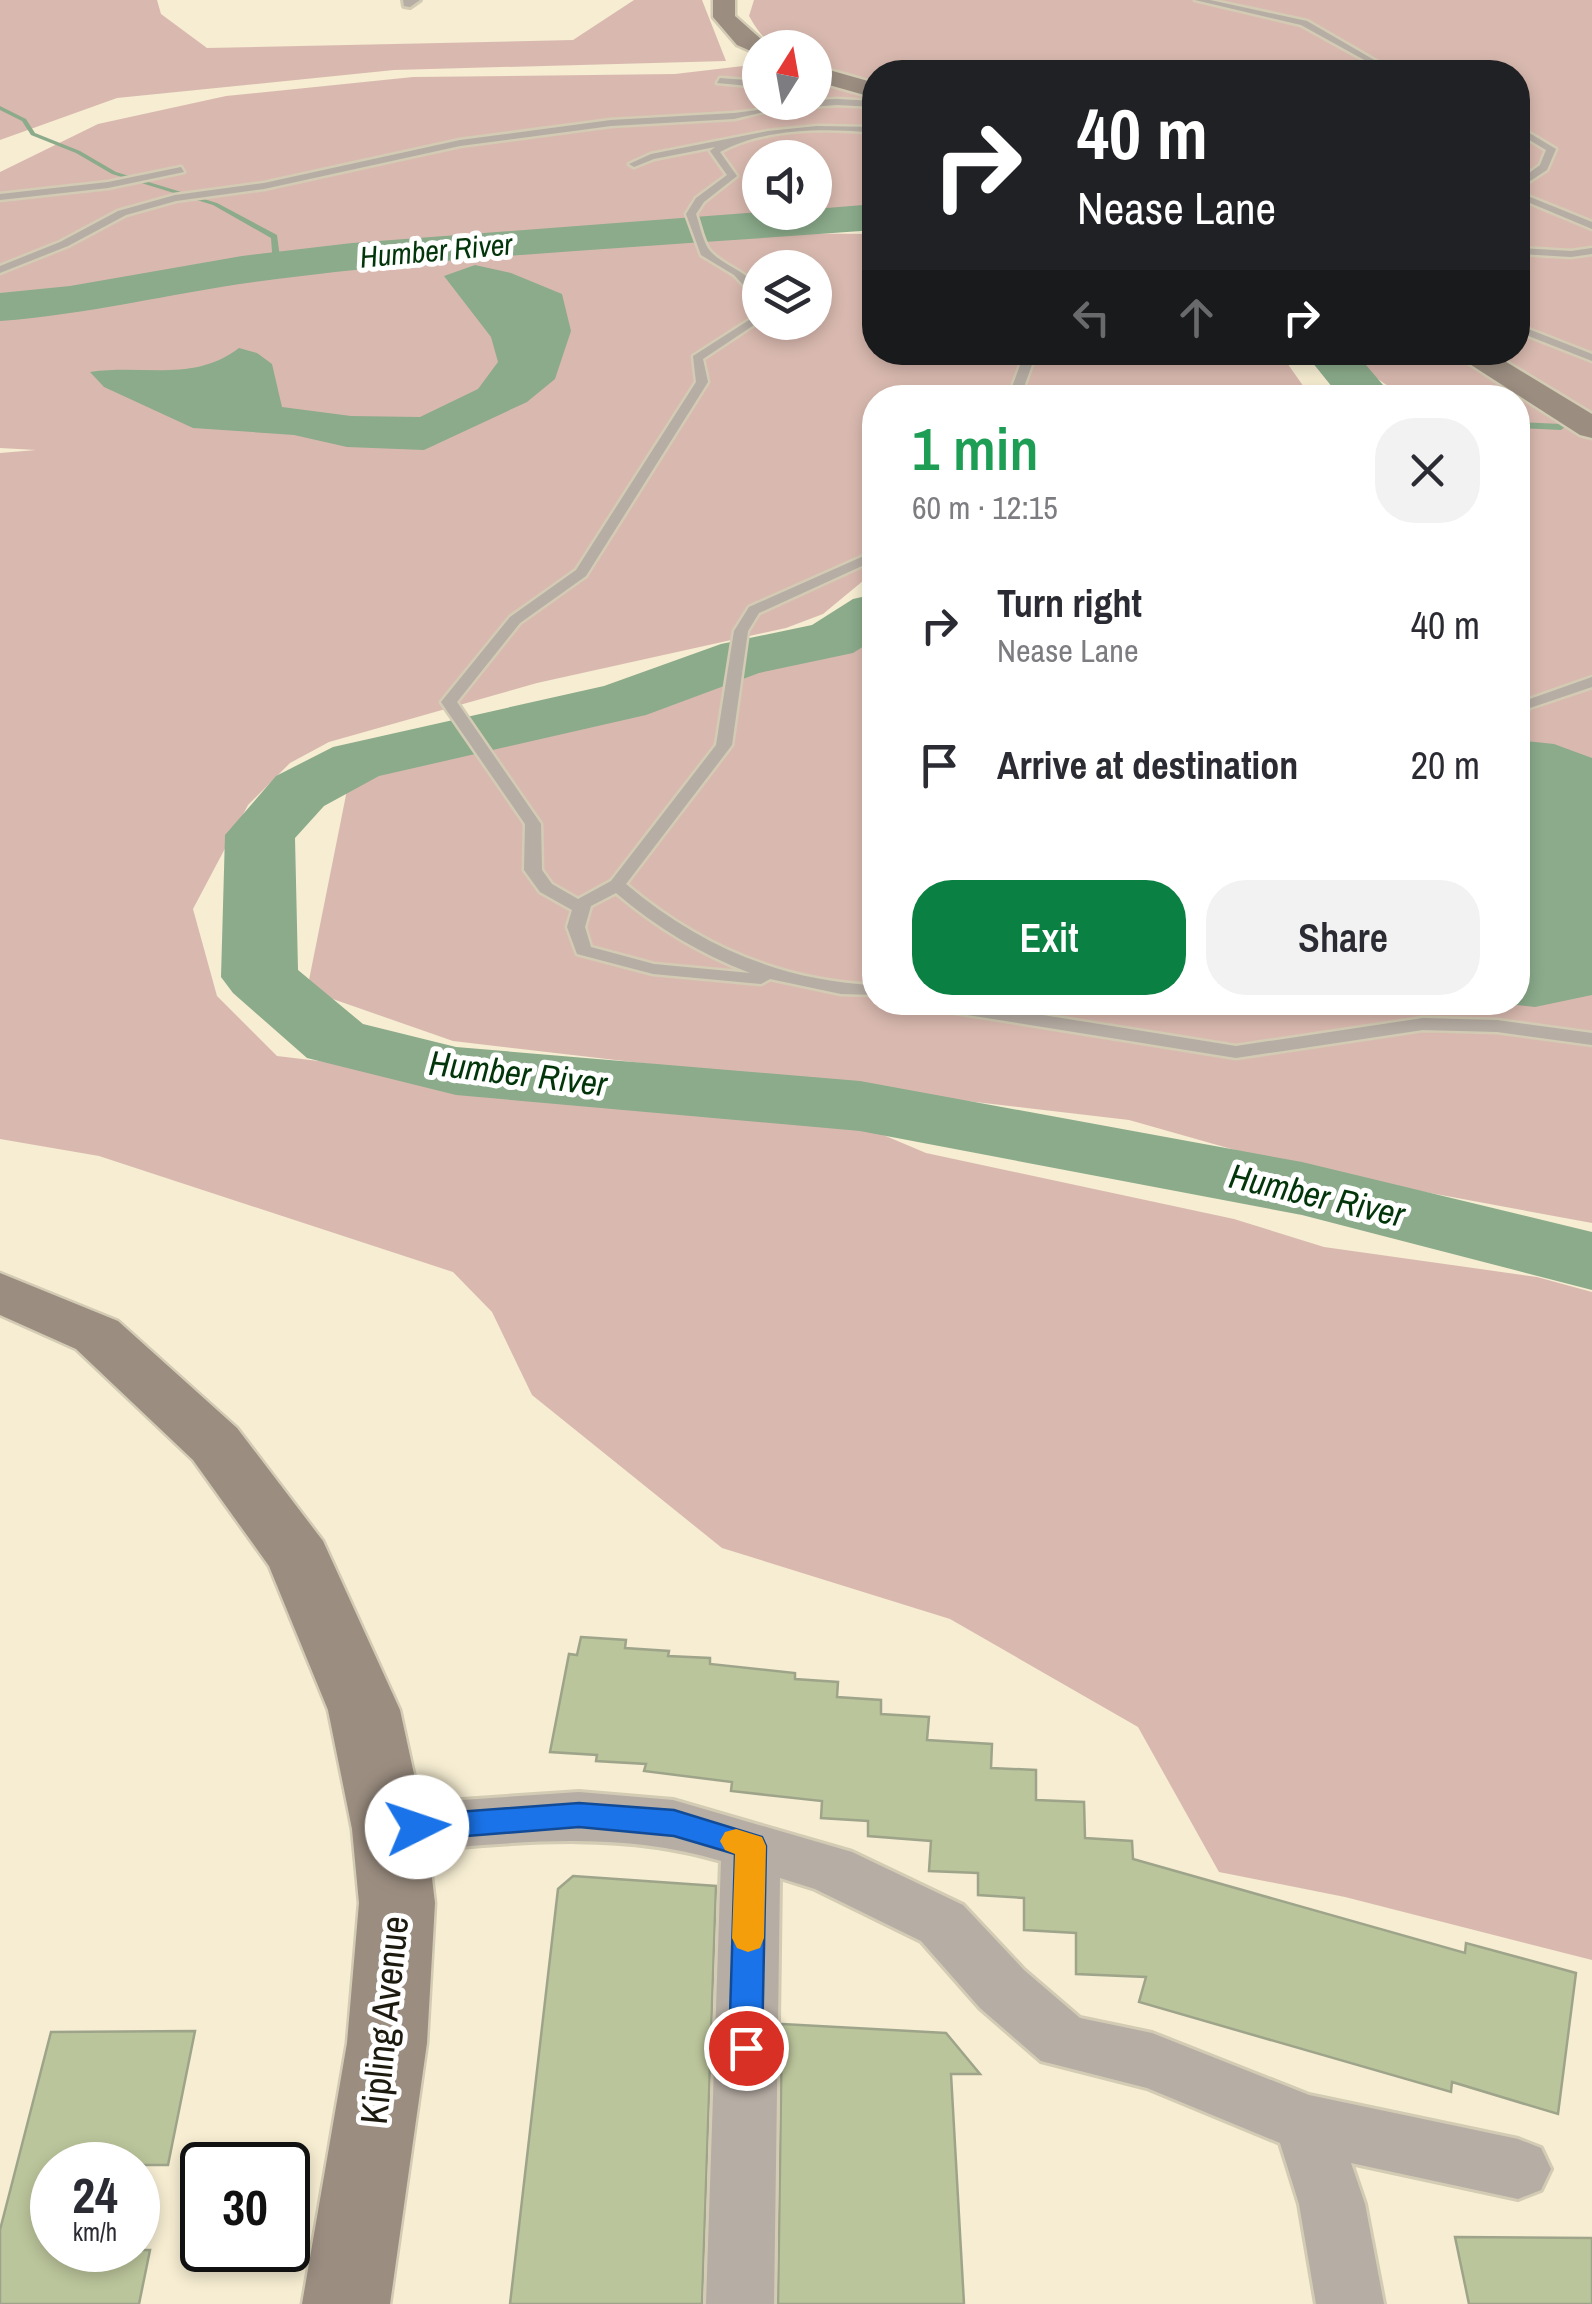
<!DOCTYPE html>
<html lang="en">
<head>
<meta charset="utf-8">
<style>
	:root { --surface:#fff; --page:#f2f2f3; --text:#2b2b33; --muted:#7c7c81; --accent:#0b8043 }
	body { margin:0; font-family:"Archivo Narrow",sans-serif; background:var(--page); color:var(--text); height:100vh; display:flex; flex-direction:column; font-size:38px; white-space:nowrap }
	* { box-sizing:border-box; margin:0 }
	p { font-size:32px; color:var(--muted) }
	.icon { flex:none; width:55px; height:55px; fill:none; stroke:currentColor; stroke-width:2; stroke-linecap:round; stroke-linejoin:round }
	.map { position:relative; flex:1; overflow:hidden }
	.side { position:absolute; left:862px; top:385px; width:668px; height:630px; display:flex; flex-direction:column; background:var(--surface); border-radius:40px; box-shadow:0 5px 15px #0003 }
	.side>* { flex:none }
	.guide { position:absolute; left:862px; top:60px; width:668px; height:305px; border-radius:40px; box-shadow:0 5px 15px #0003; background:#202124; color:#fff; overflow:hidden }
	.needle { width:65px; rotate:11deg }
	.buttons { position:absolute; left:742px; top:30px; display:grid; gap:20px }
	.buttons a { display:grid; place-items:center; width:90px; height:90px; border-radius:50%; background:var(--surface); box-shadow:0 5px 15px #0003; font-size:50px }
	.speed { position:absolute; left:30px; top:2142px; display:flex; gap:20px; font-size:50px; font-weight:700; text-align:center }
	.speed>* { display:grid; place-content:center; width:130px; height:130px; border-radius:50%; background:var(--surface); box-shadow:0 5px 15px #0003; line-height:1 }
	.speed small { font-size:25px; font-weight:400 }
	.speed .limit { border:5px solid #111; border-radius:15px; background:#fff; color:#111 }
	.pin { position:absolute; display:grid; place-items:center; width:85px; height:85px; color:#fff; margin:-42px; border:5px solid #fff; border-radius:50%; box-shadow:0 2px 10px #0007 }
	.me { position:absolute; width:110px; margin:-55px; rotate:86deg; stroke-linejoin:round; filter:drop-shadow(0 0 8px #0008) }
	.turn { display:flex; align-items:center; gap:35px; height:210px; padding:0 50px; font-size:45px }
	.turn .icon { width:130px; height:130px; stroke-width:2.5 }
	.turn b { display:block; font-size:70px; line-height:85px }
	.lanes { display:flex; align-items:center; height:95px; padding:0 50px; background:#0003; justify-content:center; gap:50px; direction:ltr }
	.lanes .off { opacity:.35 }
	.round { display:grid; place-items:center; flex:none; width:105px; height:105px; border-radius:40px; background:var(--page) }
	.overview { display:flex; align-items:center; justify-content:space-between; height:170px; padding:0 50px }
	h1 { font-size:60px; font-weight:600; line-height:75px; color:#1e9e55 }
	.primary-button { display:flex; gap:20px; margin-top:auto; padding:20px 50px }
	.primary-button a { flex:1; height:115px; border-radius:40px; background:var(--accent); color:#fff; font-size:40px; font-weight:600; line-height:115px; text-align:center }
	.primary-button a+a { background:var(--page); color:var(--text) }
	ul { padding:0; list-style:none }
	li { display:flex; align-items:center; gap:30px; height:140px; padding:0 50px }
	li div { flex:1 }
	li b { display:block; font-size:38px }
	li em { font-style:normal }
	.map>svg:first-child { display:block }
</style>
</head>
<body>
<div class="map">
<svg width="1592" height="2304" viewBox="0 0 1592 2304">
	<rect width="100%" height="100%" fill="#f6edd2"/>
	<g fill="#d9b9af" fill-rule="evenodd">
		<polygon points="0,0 157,0 161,14 207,48 573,40 634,0 702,0 726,61 394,70 117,98 0,140"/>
		<path d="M754 0H1592V1223L1306 1170 1129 1120 453 1041 307 990 347 790 392 754 689 681 790 666 853 649 875 638V1002H1518V398L1405 397 1338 353 1518 352V72H875V212L711 217 375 247 0 297V172L98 124 226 96 413 77 675 74 760 64V102H815V48C776 47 770 52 749 16ZM760 158H815V212H760Z"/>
		<path d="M752 233 875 234V352L1280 353 1311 397 875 398V571L823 614 786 628 537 683 329 742 290 763 248 805 193 909 217 996 277 1056 862 1126 926 1153 1234 1219 1324 1247 1537 1277 1592 1292V1960L1345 1897 1219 1872 1138 1727 950 1619 722 1548 532 1395 492 1312 453 1272 99 1156 0 1139V453L36 450 0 448V311C59 309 118 303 176 288L636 237ZM760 268H815V322H760Z"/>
	</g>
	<g fill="#8bab8b">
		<path d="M475 265 511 273 562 294 571 331 555 379 527 402 424 450 347 447 294 435 193 428 104 387 90 372C144 364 193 383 239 348L257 353 272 364 282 407 351 416 420 417 478 389 498 362 491 337 444 276Z"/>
		<polygon points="1526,741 1554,744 1592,758 1592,995 1535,1007 1500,1003 1518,1002 1518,756"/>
	</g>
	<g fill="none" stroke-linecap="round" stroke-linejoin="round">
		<g fill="#8bab8b" fill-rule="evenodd">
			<polygon points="0,106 26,119 35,133 80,151 116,172 217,203 277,235 281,265 277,267 273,265 271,238 213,205 112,174 76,153 31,135 22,121 0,110"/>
			<polygon points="1518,422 1561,424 1565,427 1561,430 1518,428"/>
		</g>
		<g fill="#8bab8b" fill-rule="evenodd">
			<path d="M875 204V230C676 245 476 254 277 279 184 290 94 314 0 321V293L70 286 242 256 352 243 760 212H815V209Z"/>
			<polygon points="1304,352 1355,352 1394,398 1341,398"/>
			<polygon points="875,594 875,639 853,653 759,673 646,715 379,776 324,806 295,838 298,970 363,1024 456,1047 860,1081 1302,1162 1592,1232 1592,1290 1302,1215 860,1131 456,1095 307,1058 233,993 221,977 225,835 276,776 333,747 604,686 721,644 812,625 853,599"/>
		</g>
	</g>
	<g fill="#bbc59b" stroke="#9ea48a" stroke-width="2.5">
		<polygon points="581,1637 626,1640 625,1648 669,1651 668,1656 710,1658 710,1664 795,1673 795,1679 838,1682 837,1697 881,1700 881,1714 929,1717 927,1740 992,1744 991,1768 1036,1770 1036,1800 1084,1802 1085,1838 1132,1841 1133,1859 1465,1953 1466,1943 1576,1973 1558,2114 1452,2082 1451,2092 1139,2002 1146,1977 1076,1974 1076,1933 1024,1930 1024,1898 978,1895 978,1873 929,1871 931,1841 868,1836 868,1821 821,1818 822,1801 731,1791 732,1782 644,1771 646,1764 596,1761 597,1755 550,1752 569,1654 577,1655"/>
		<polygon points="573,1876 716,1886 702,2304 510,2304 558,1889"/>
		<polygon points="782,2024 946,2033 980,2074 951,2074 964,2304 778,2304"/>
		<polygon points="195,2031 168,2165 52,2165 52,2250 150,2250 139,2304 0,2304 0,2230 51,2032"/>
		<polygon points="1455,2237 1592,2238 1592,2304 1469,2304"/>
	</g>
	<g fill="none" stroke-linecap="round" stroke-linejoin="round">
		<g stroke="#d3cbb3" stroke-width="5">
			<g id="lane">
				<polygon points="1195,0 1210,0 1307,21 1395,72 1386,72 1301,25"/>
				<polygon points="720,78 760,81 760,87 717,83"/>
				<polygon points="837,99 875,101 875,107 837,105 772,110 734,119 611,126 460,146 264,189 176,201 126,215 68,246 0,273 0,266 60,242 118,211 175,195 264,183 460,140 611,120 734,113 758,110 774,102"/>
				<path d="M817 126 875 127V133C827 128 763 128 720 152L737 176 704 202 696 214C700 225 703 244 711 252 728 270 760 273 760 303L734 275 701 255 686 214 696 198 727 175 710 151 715 147 654 159 634 167 629 164 651 154 768 131Z"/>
				<polygon points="1518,126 1556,149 1547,170 1518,189 1518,181 1540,165 1546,150 1518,133"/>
				<polygon points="181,167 184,172 108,188 0,200 0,194 108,182"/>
				<polygon points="1518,192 1592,222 1592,229 1518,198"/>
				<polygon points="1518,248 1571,251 1592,248 1592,254 1571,257 1518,254"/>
				<path d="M760 313V321L703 359 708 382 586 576 520 623 457 702 541 824 542 870 552 884 578 899 611 881 716 745 734 631 749 607 875 551V560L759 613 748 631 732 745 626 884C698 945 781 981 875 985V995L841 994 770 979 761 984 653 974 577 954 567 927 572 910 540 892 524 870 525 824 441 702 510 617 576 570 696 382 693 356ZM616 893C656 927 700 954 750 973L654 964 591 947 585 927 591 906Z"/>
				<polygon points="1518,325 1592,354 1592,361 1518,332"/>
				<polygon points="1034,352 1049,352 1033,362 1020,398 1008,398 1022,360"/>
				<polygon points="1592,677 1592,687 1518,712 1518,703"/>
				<polygon points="915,1002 962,1002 1236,1046 1423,1018 1497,1020 1592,1033 1592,1045 1497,1032 1423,1030 1236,1058 924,1008"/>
			</g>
		</g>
		<g stroke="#d3cbb3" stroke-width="6">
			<g id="street">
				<polygon points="403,0 420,0 410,7 404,6"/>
				<path d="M579 1792 673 1800 852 1852 963 1905 1024 1970 1080 2018 1152 2033 1309 2095 1518 2139 1541 2148 1551 2169 1541 2190 1518 2199 1351 2163 1365 2204 1384 2304H1316L1299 2204 1280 2143 1147 2088 1041 2061 980 2008 921 1941 815 1889 780 1878 774 2304H706L721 1861C612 1828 501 1844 389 1853L369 1846 360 1829 369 1812 389 1805Z"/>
			</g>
		</g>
		<g stroke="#d3cbb3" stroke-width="5">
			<g id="secondary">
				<polygon points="713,0 735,0 735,16 771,48 760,48 760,55 737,45 713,17"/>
				<polygon points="815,66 875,83 875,98 815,81"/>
				<polygon points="1451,352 1490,352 1592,414 1592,438 1580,435"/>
				<polygon points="0,1273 118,1321 237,1428 323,1541 400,1710 426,1829 435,1903 427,2043 390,2304 302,2304 347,2043 359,1903 352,1829 328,1710 269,1566 193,1460 76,1349 0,1315"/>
			</g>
		</g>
		<use href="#lane" fill="#b6ada4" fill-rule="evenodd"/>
		<use href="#street" fill="#b6ada4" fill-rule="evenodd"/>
		<use href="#secondary" fill="#9b8d80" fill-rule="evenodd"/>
	</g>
	<polygon fill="#1a73e8" stroke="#114b97" stroke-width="2.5" points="579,1803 674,1810 762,1837 766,1846 762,2048 758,2058 746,2062 734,2058 729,2048 735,1854 674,1836 579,1827 417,1840 406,1836 402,1827 406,1818 417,1815"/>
	<polygon fill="#f59e0b" points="736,1829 762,1837 766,1846 764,1938 760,1948 748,1952 737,1948 732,1938 735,1854 725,1850 720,1841 725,1832"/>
	<g text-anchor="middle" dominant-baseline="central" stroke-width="10" stroke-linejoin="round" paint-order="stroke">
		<g font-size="30" font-style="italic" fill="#03350a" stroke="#fff">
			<text transform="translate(436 250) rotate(-5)">Humber River</text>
		</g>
		<g font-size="35" font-style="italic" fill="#03350a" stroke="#fff">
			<text transform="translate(518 1073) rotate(7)">Humber River</text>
			<text transform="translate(1317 1195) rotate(13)">Humber River</text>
		</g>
		<g font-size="38" fill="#1d1a10" stroke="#fff">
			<text transform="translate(384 2020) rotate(-84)">Kipling Avenue</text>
		</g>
	</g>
</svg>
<div class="buttons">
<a><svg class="needle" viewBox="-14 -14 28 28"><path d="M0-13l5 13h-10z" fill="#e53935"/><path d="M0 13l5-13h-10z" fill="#7c7c81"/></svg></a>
<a><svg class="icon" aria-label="sound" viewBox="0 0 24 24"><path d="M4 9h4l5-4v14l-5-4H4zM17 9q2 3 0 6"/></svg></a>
<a><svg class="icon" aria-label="layers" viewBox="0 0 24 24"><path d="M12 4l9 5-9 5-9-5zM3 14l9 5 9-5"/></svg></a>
</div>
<div class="speed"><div>24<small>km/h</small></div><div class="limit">30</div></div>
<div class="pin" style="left:746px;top:2048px;background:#d93025"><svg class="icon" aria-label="arrive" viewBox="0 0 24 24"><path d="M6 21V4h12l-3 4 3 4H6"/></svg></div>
<svg class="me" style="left:417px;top:1827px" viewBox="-20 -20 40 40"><circle r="19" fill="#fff"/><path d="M0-13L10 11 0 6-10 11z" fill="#1a73e8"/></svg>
<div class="guide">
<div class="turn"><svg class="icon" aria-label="right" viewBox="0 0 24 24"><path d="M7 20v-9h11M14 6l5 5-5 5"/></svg><div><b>40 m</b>Nease Lane</div></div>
<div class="lanes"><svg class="icon off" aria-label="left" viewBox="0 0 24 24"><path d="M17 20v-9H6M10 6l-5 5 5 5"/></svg><svg class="icon off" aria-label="ahead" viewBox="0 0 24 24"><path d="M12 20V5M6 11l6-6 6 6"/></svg><svg class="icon" aria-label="right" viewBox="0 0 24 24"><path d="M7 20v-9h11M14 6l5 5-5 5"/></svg></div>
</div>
<section class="side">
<div class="overview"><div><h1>1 min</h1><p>60 m · 12:15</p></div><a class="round"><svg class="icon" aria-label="close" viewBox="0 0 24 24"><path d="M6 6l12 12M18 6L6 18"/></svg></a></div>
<ul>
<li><svg class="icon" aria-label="right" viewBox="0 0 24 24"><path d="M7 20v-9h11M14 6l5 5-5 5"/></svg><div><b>Turn right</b><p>Nease Lane</p></div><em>40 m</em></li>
<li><svg class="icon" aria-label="arrive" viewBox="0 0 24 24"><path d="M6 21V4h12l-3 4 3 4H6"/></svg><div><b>Arrive at destination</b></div><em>20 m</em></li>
</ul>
<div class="primary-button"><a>Exit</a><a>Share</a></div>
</section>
</div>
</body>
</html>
